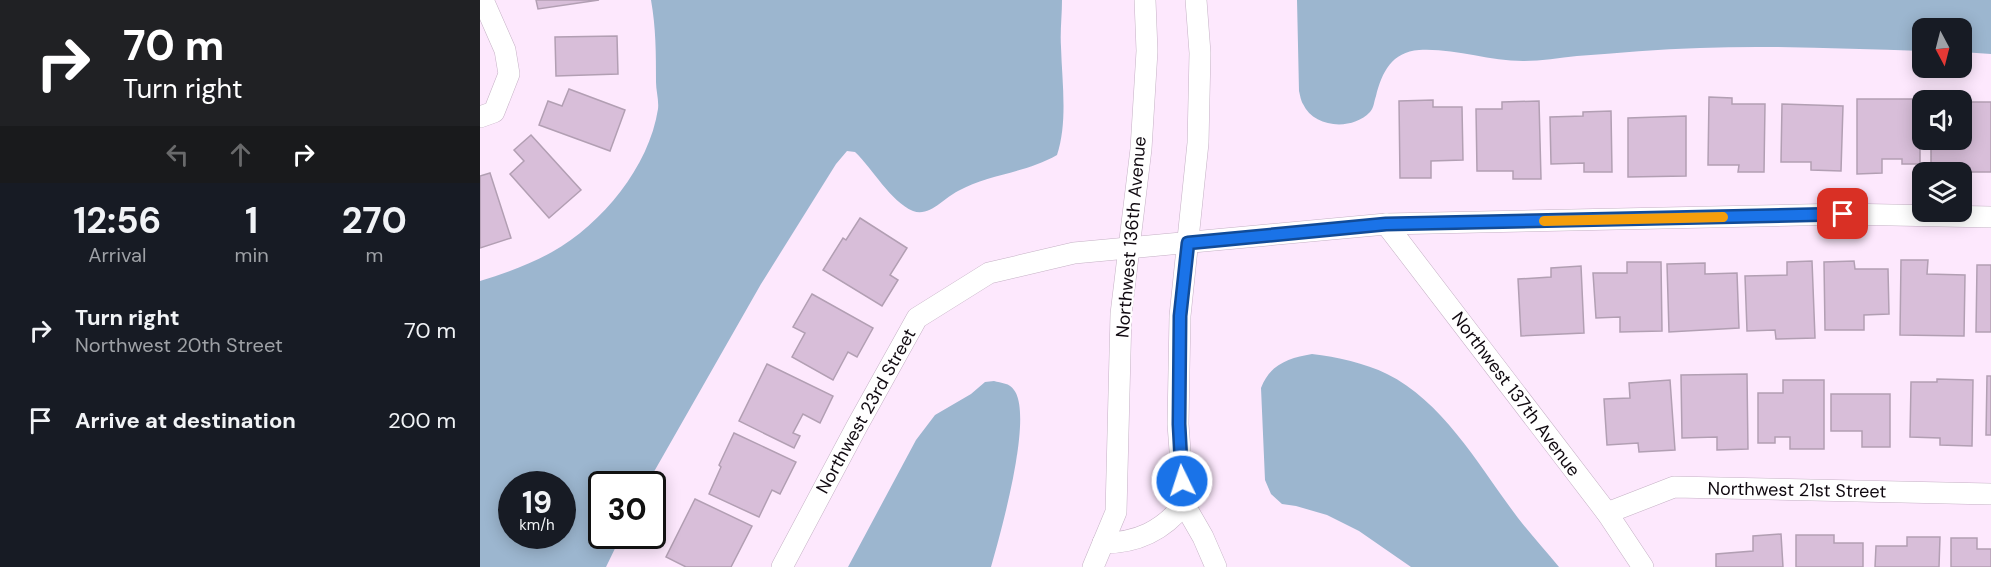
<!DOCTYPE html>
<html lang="en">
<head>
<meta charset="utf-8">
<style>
	:root { --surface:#171b24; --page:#20242c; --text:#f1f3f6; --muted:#9ea1a6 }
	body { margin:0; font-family:"DM Sans",sans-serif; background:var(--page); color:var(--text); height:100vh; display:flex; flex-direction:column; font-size:22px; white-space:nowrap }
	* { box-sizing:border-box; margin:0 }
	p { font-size:20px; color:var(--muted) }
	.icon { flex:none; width:33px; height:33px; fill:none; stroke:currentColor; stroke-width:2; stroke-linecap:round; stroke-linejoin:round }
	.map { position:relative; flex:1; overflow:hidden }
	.sheet { display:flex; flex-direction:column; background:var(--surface); width:480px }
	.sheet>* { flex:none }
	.hud { background:#202124; color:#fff; overflow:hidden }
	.needle { width:39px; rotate:173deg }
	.controls { position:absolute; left:1432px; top:18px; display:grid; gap:12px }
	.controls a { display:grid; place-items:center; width:60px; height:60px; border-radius:12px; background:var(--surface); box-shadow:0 3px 15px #0003; font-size:30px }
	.speed { position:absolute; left:18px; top:471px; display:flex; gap:12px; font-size:30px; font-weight:700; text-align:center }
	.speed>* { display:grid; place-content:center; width:78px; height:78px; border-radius:50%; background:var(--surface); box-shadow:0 3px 15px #0003; line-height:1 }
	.speed small { font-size:15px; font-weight:400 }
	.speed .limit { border:3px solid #111; border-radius:9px; background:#fff; color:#111 }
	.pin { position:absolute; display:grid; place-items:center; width:51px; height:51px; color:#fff; margin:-26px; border-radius:12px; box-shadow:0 3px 9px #0006 }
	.me { position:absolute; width:66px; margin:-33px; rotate:356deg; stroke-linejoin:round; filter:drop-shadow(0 0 4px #0008) }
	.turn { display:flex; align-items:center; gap:21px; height:126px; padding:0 24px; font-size:27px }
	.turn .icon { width:78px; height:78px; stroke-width:2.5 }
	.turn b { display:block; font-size:42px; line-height:51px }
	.lanes { display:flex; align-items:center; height:57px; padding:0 24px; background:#0003; justify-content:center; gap:30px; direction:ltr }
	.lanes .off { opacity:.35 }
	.eta { display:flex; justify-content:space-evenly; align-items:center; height:102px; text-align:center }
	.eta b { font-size:36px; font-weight:700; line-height:42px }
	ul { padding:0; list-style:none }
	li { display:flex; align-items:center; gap:18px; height:90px; padding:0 24px }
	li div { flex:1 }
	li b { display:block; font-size:22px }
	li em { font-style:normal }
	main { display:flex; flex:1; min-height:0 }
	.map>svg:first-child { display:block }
</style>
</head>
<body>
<main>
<section class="sheet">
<div class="hud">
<div class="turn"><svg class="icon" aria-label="right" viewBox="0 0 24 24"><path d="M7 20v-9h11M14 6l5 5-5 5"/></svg><div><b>70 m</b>Turn right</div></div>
<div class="lanes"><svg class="icon off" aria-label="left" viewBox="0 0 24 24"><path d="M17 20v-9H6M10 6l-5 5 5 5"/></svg><svg class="icon off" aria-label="ahead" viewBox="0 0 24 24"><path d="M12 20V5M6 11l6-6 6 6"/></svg><svg class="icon" aria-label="right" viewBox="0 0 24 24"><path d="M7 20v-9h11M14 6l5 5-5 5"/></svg></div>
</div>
<div class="eta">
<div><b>12:56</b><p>Arrival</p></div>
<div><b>1</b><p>min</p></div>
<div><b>270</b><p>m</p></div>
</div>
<ul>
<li><svg class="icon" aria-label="right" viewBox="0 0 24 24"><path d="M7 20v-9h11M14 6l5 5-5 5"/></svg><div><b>Turn right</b><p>Northwest 20th Street</p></div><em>70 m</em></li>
<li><svg class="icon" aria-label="arrive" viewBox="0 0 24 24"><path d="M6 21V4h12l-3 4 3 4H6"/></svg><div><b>Arrive at destination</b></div><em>200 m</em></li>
</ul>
</section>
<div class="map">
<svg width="1511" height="567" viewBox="0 0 1511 567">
	<rect width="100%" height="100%" fill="#fde8fd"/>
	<g fill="#9cb6cf" fill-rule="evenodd">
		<path d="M171 0H582C582 16 580 31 581 47 582 82 588 121 577 155 546 173 509 174 478 191 464 198 450 217 433 211 410 201 393 169 375 152L367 151 356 164 281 284 167 484H122V536H141L126 567H0V281C25 273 49 265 72 252 122 224 169 167 178 109 179 100 176 91 176 82 176 54 176 28 171 0ZM32 484H82V536H32Z"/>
		<path d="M817 0H1511V54L1482 52V28H1443V51C1369 49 1294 45 1220 48 1179 49 1138 53 1097 56 1079 58 1061 61 1043 61 1008 61 974 48 939 50 912 52 902 72 896 96 894 101 894 108 890 112 872 131 834 128 823 104 821 101 820 95 819 91Z"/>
		<path d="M832 354C857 357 885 363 907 374 964 402 1001 469 1038 518 1051 535 1066 551 1079 567H931L879 531 847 515 816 506 802 504 791 494 785 480 781 388C790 364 809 358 832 354Z"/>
		<path d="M514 381C521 383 530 383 534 390 554 416 520 535 511 567H368L436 440 455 415 491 394 505 382Z"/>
	</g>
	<g fill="#d8bed9" stroke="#b29fb3" stroke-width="1.5">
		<polygon points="56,0 119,0 58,9"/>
		<polygon points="137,36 138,74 76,76 75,37"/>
		<polygon points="89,89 145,110 130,151 59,125 68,101 82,106"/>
		<polygon points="1229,97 1252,98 1252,104 1285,104 1284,172 1258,172 1259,165 1228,165"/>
		<polygon points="1377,99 1440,99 1440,164 1422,164 1422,159 1402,159 1402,173 1377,174"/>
		<polygon points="953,100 953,107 982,107 983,160 951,161 951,178 920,178 919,101"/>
		<polygon points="1059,101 1061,179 1033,179 1033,171 997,171 996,109 1022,109 1022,102"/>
		<polygon points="1482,102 1511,102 1511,172 1482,172 1482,163 1451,164 1451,140 1482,140"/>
		<polygon points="1302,104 1363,106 1361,171 1331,170 1331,162 1301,162"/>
		<polygon points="1131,111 1132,172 1104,172 1104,163 1071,164 1070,117 1103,116 1103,112"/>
		<polygon points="1206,116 1206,176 1148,177 1148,118"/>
		<polygon points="51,135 101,190 69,218 30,174 44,161 34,150"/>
		<polygon points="10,173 31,238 0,248 0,176"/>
		<polygon points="380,218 427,248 410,275 418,280 402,306 343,270 363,238 366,240"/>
		<polygon points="1421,260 1448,260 1447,274 1485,275 1484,336 1420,335"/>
		<polygon points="1332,261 1335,338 1296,339 1295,330 1267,331 1265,276 1307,275 1307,262"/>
		<polygon points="1374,261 1375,269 1408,269 1409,314 1384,315 1384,330 1345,330 1344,262"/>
		<polygon points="1147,262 1181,262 1182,331 1140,332 1140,317 1116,318 1113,273 1147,273"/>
		<polygon points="1225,263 1225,274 1257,273 1259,328 1189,332 1187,264"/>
		<polygon points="1497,265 1511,265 1511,332 1496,332"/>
		<polygon points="1101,266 1104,333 1041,336 1038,279 1071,277 1071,268"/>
		<polygon points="332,294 393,328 377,357 368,352 353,380 312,357 325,333 313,327"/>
		<polygon points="287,364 353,396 340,423 323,414 313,433 320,436 314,448 259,421"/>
		<polygon points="1267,374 1268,449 1237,450 1237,437 1202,438 1201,375"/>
		<polygon points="1507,376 1511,376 1511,435 1506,435"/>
		<polygon points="1457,379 1493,380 1492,446 1460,445 1460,438 1430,437 1431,382 1457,382"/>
		<polygon points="1190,380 1195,450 1159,452 1158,443 1127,445 1124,399 1150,398 1149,383"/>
		<polygon points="1303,380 1344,380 1344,449 1310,449 1310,437 1295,437 1295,443 1278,443 1278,393 1303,393"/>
		<polygon points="1351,394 1410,394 1410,447 1382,447 1382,431 1351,431"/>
		<polygon points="254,433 316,462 300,494 292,490 279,517 229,494 241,467 239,465"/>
		<polygon points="215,499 272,526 251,567 206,567 186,557"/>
		<polygon points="1301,534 1303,567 1236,567 1236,554 1273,551 1273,536"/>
		<polygon points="1316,535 1354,535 1354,543 1383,543 1383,567 1316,567"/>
		<polygon points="1427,537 1460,537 1459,567 1395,567 1396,546 1427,546"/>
		<polygon points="1471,538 1497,538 1497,549 1511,549 1511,567 1471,567"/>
	</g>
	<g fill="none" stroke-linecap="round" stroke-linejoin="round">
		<g stroke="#c5b1c5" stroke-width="22">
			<g id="street">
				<polyline points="716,0 720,53 718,143 700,316 698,424 704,504 723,537 736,567"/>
				<polyline points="0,117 14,112 29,74 25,50 3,0"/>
				<polyline points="906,224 1127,513 1163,567"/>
				<polyline points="1127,513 1194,487 1511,494"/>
				<path d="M623 543C657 543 683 531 704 504"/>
				<polyline points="302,567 377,426 437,318 509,273 594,253 906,224 1363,214 1511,217"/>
				<polyline points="613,567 636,512 641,314 661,149 667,51 665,0"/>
			</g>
		</g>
		<use href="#street" stroke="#fff" stroke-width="21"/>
	</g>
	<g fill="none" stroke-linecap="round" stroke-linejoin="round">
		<g stroke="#114b97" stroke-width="15">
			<polyline id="route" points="702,481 699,424 700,316 708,243 906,224 1363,214"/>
		</g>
		<use href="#route" stroke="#1a73e8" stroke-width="10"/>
		<polyline stroke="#f59e0b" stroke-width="10" points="1064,221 1243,217"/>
	</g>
	<g text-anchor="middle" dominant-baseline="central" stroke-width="4.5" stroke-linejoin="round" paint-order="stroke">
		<g font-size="18" fill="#100910" stroke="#fff">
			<text transform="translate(651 237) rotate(-85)">Northwest 136th Avenue</text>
			<text transform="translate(1036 394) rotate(53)">Northwest 137th Avenue</text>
			<text transform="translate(386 411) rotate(-61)">Northwest 23rd Street</text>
			<text transform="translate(1317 490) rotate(1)">Northwest 21st Street</text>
		</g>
	</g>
</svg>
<div class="controls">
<a><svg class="needle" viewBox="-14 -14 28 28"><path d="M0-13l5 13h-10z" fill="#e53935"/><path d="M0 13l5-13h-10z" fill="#9ea1a6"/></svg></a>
<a><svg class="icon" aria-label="sound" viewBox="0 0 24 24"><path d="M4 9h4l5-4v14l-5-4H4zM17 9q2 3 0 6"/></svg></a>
<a><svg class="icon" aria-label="layers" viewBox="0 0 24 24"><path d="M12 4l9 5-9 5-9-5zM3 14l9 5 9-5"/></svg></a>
</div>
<div class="speed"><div>19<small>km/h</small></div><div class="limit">30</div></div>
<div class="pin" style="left:1363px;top:214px;background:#d93025"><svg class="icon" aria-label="arrive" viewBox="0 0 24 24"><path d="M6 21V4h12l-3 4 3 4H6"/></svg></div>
<svg class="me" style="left:702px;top:481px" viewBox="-20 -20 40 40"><circle r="17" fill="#1a73e8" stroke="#fff" stroke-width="3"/><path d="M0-11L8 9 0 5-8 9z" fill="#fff"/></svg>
</div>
</main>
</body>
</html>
